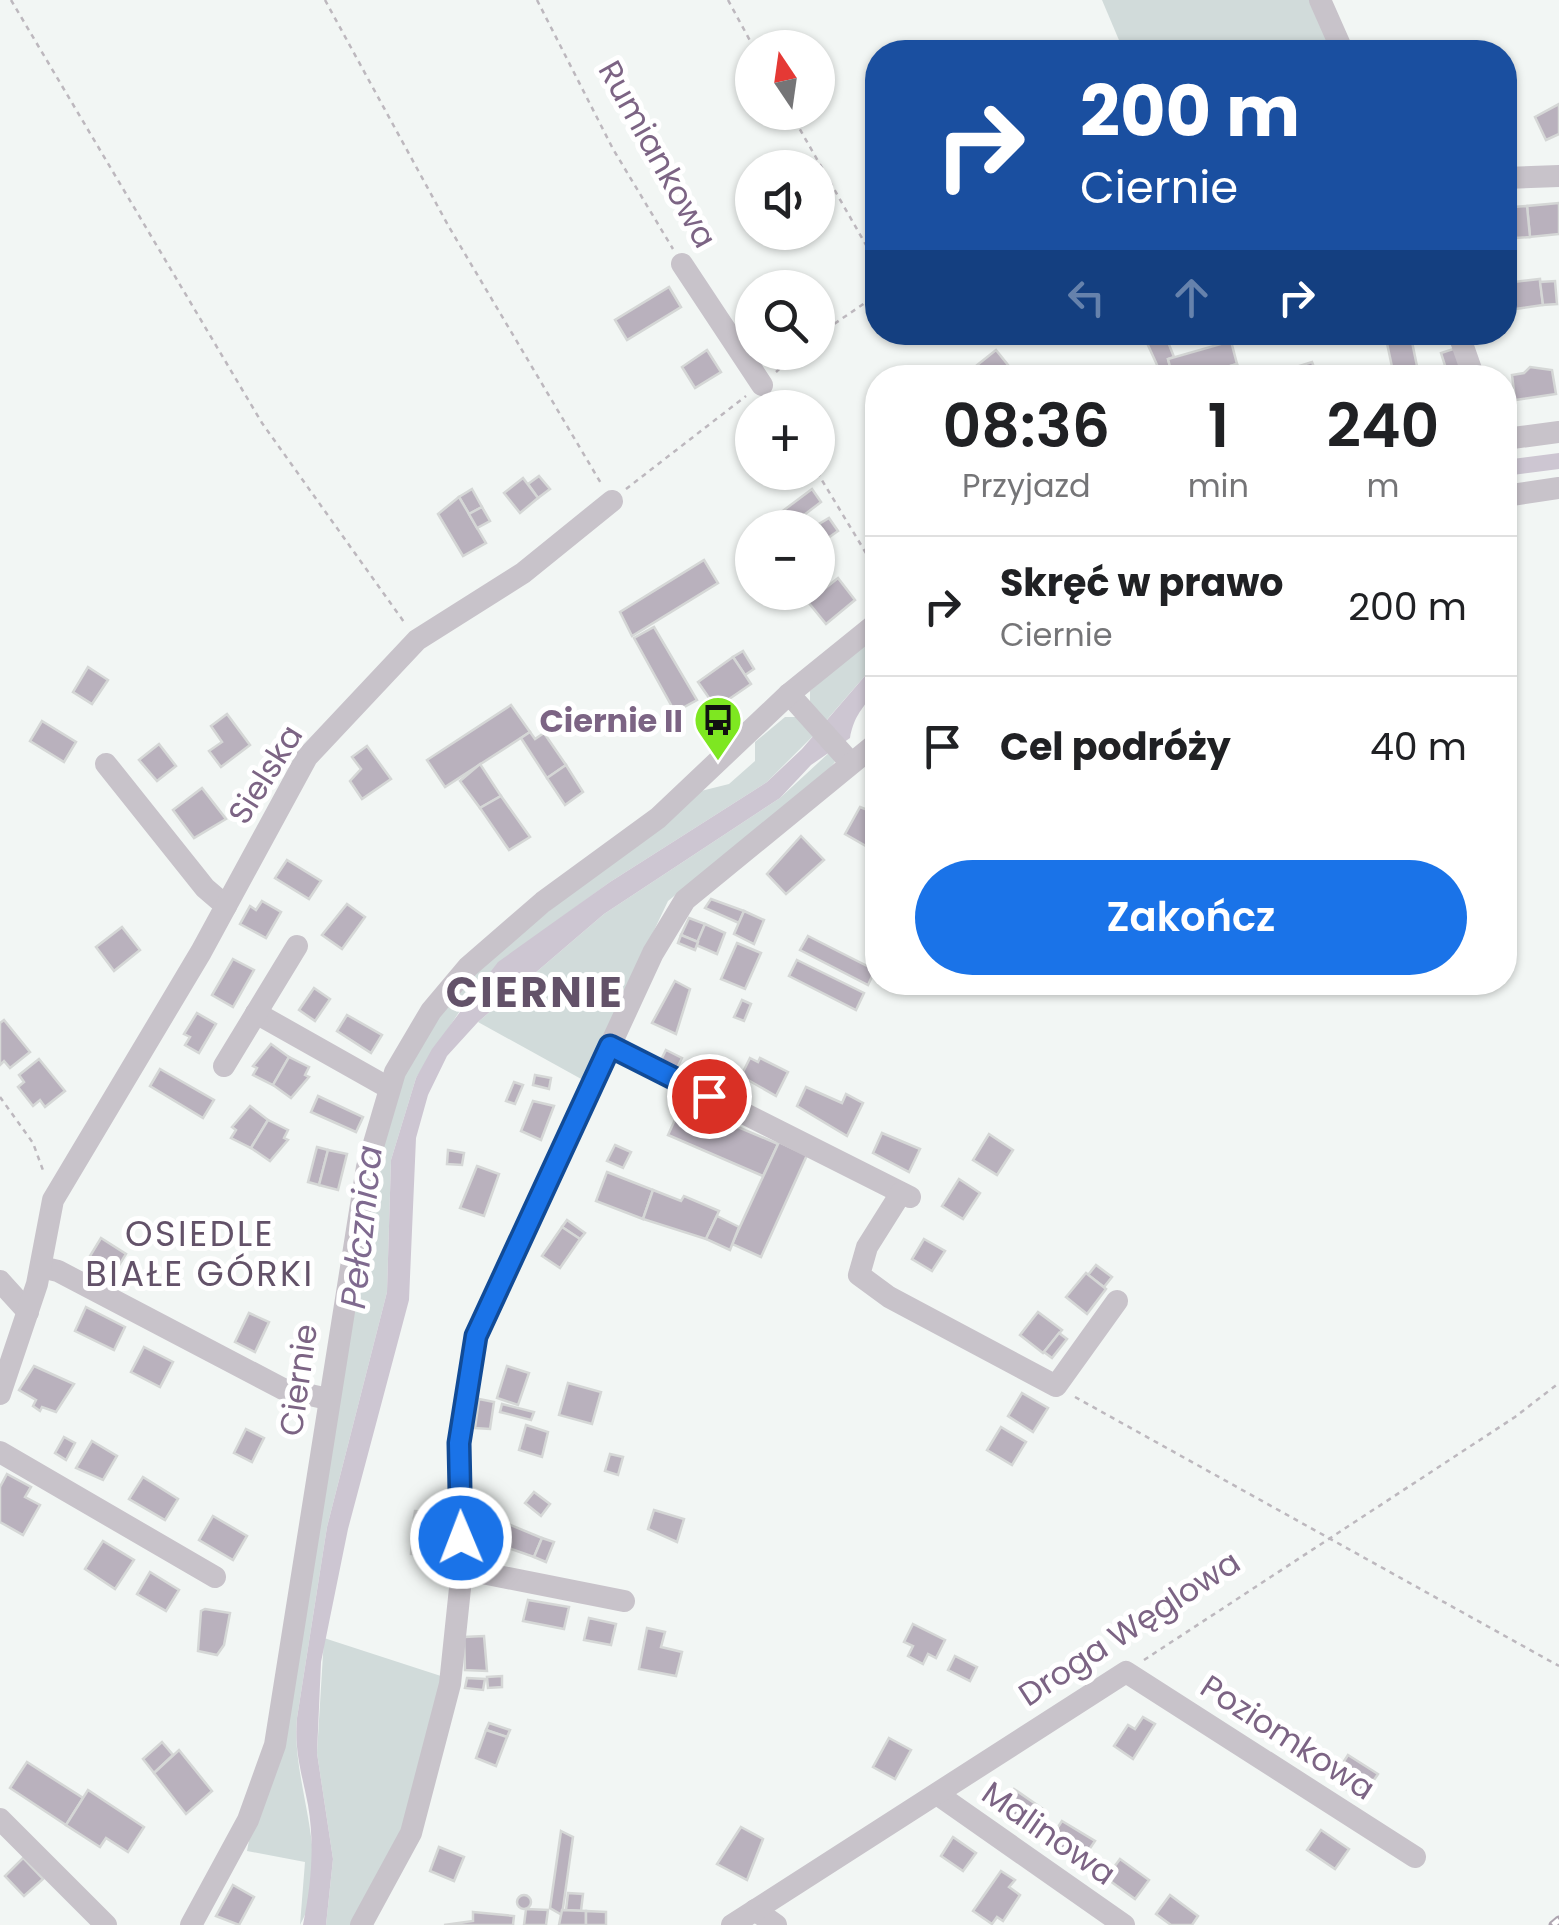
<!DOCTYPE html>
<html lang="pl">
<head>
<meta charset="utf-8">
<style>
	:root { --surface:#fff; --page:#f6f6f6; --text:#202124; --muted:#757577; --line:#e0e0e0; --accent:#1a73e8 }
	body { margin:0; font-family:Poppins,sans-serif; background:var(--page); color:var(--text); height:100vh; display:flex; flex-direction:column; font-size:38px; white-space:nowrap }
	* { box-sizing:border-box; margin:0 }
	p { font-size:32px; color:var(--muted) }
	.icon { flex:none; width:55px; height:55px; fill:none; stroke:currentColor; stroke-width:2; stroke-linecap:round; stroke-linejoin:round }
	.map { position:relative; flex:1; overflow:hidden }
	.drawer { position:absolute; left:865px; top:365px; width:652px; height:630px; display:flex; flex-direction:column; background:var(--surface); border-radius:40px; box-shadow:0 2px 8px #0004 }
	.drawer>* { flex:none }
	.guide { position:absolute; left:865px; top:40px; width:652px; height:305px; border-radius:40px; box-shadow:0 2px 8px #0004; background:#1a4fa0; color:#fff; overflow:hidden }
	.needle { width:65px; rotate:347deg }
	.controls { position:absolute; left:735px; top:30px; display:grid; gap:20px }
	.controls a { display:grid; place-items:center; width:100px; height:100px; border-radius:50%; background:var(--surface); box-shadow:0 2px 8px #0004; font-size:50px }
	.pin { position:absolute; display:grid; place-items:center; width:85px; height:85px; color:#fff; margin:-42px; border:5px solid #fff; border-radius:50%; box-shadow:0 2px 10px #0007 }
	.me { position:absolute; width:110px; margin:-55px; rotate:359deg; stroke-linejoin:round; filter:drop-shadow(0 0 8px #0008) }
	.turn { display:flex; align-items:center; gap:35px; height:210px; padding:0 50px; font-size:45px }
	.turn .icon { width:130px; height:130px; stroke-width:2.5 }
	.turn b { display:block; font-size:70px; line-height:85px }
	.lanes { display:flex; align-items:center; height:95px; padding:0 50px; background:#0003; justify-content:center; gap:50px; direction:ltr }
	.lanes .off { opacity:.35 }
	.eta { display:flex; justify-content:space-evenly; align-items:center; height:170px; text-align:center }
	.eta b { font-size:60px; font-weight:600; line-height:70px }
	.action { display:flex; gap:20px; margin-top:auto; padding:20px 50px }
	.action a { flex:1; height:115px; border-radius:60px; background:var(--accent); color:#fff; font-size:40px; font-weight:600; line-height:115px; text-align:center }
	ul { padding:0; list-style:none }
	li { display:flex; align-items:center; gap:30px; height:140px; padding:0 50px; border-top:2px solid var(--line) }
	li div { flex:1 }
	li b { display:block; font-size:38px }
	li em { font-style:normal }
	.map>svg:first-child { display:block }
</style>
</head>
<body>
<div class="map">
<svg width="1559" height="1925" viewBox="0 0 1559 1925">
	<rect width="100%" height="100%" fill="#f2f6f4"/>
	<g fill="#d1dbda">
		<polygon points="1102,0 1312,0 1336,52 1124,52"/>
		<polygon points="877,632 877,662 824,723 810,704 810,691"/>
		<path d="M785 717H796L815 734 767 782 610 882 499 963 465 1003 416 1078 391 1160 387 1292 327 1527 297 1718C290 1783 335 1864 300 1925L305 1862 247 1851 389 1110 418 1045 472 973 697 792 729 784 755 761V742Z"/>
		<polygon points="831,751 835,762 825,774 668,901 583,1080 478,1022 604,914 780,798"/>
		<polygon points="324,1638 444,1677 414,1805 353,1925 326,1925 333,1859 317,1753"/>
	</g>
	<g fill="#cdc6d2">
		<polygon points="1559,453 1559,469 1505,476 1505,460"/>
		<path d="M877 662C877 708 857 700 850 738L811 765 780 798 604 914 478 1022 447 1056 428 1095 416 1138 409 1300 348 1529 321 1662 317 1753 333 1859 326 1925H303C311 1885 315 1846 308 1805 302 1774 294 1751 297 1718L327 1527 387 1292 391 1160 416 1078 432 1049 498 962 610 882 767 782 802 749Z"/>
	</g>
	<g fill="#b9b1bd" stroke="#d5d7d6" stroke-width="2.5">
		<polygon points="1559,104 1559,134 1546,140 1535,117"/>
		<polygon points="1559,203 1559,234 1530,237 1527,206"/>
		<polygon points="1527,206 1530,237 1516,238 1514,207"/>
		<polygon points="1540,279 1543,305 1508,310 1505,283"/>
		<polygon points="1555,281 1557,304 1543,305 1540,282"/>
		<polygon points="669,287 681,307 627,340 615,320"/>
		<polygon points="1142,332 1164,332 1174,357 1168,359 1173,378 1163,378"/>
		<polygon points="1428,332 1411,337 1418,371 1394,376 1385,334"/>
		<polygon points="1231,341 1237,364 1190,378 1173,378 1168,359"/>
		<polygon points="1456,348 1465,378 1449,378 1441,353"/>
		<polygon points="707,350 721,372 695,388 682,367"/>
		<polygon points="996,350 1012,370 1004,378 961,378"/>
		<polygon points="1312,362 1318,378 1264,378 1264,377"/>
		<polygon points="1237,364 1240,373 1215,378 1213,371"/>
		<polygon points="1530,367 1552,370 1556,394 1515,400 1512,375 1524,373"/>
		<polygon points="539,476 550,489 538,498 528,484"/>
		<polygon points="523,478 538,498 520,513 504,493"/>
		<polygon points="472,489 482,507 469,514 459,497"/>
		<polygon points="812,489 821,502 787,528 760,528"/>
		<polygon points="459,497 486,543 463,556 438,514"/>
		<polygon points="482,507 490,521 477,528 469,514"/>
		<polygon points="829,518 838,531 828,538 819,524"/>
		<polygon points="704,560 718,583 632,636 620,612"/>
		<polygon points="838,578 855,600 826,624 808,602"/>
		<polygon points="654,627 697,700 675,712 634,638"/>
		<polygon points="743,651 754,669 745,675 733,657"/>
		<polygon points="733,657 751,684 716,708 698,682"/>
		<polygon points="88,667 108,680 92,704 73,692"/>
		<polygon points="511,705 530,732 445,787 427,760"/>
		<polygon points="227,714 250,745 221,767 209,751 222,742 211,726"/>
		<polygon points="42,721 76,742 64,762 30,741"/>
		<polygon points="530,732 535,739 544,733 566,765 547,778 521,738"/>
		<polygon points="159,744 176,766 157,781 139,760"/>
		<polygon points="367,746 391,779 362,799 350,781 361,769 352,757"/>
		<polygon points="480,764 501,796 480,808 460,781"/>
		<polygon points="566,765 583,792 565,805 547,778"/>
		<polygon points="202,788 226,819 194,838 173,810"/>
		<polygon points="501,796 530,837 509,850 480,808"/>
		<polygon points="860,807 878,814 878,826 866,846 845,834"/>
		<polygon points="801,836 824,860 786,894 767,874"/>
		<polygon points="287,860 321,881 309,899 275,878"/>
		<polygon points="711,899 744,911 739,923 705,908"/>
		<polygon points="262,901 281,912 266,938 240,924 250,906 256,910"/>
		<polygon points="347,904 365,917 342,949 322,935"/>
		<polygon points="744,911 764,920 754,944 734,934"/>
		<polygon points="689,918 705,924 698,942 681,935"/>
		<polygon points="705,924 725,933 717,954 696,945"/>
		<polygon points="122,927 140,950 114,971 96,947"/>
		<polygon points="681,935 698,942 695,950 678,943"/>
		<polygon points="808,936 875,970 868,985 800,950"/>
		<polygon points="737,943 761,953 745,989 721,979"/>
		<polygon points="233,959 254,970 233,1007 212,995"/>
		<polygon points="797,960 864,993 856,1010 789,976"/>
		<polygon points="675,981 690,989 676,1034 652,1023"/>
		<polygon points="314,988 330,999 315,1021 299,1010"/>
		<polygon points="742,1000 751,1004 744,1021 734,1017"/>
		<polygon points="197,1013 216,1024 199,1053 185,1045 190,1037 184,1034"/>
		<polygon points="347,1015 382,1035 371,1053 337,1031"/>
		<polygon points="4,1020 30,1052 10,1068 4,1061 0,1065 0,1023"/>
		<polygon points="271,1044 289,1057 273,1085 253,1075 257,1068 253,1066"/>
		<polygon points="666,1050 682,1058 676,1070 660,1062"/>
		<polygon points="289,1057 309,1067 305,1075 309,1077 291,1098 273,1085"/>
		<polygon points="750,1058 758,1062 760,1058 788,1072 776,1096 741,1076"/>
		<polygon points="39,1059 65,1091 45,1107 40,1100 33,1106 18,1087 24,1082 19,1075"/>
		<polygon points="160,1069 214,1100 203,1118 150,1086"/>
		<polygon points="535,1075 551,1078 549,1089 533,1085"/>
		<polygon points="514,1082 523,1085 515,1104 506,1101"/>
		<polygon points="806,1087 842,1103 846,1094 863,1103 847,1136 797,1106"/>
		<polygon points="318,1096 363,1117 356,1132 311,1112"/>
		<polygon points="533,1101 554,1106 541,1140 521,1131"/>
		<polygon points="250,1106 268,1120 251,1148 231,1138 236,1130 232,1127"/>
		<polygon points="678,1113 708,1125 712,1116 778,1144 763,1176 668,1135"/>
		<polygon points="268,1120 288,1130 284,1138 288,1140 270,1161 251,1148"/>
		<polygon points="882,1133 920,1149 909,1172 873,1153"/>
		<polygon points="989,1134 1013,1150 997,1175 973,1160"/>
		<polygon points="779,1142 807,1155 761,1257 732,1244"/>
		<polygon points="615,1145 631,1152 623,1168 607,1161"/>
		<polygon points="317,1147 328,1150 319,1185 308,1182"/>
		<polygon points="328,1150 347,1154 338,1190 319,1185"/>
		<polygon points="448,1150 464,1153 462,1165 447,1164"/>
		<polygon points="477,1166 499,1174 484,1216 460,1208"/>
		<polygon points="607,1172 653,1190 643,1219 596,1201"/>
		<polygon points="959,1179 980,1193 963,1219 942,1206"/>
		<polygon points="653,1190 681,1201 684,1196 719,1211 706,1239 643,1219"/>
		<polygon points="717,1216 739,1227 730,1250 706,1239"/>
		<polygon points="567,1220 585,1233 580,1239 562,1227"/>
		<polygon points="562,1227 580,1239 560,1268 542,1256"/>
		<polygon points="101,1238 126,1254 113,1275 90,1256"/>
		<polygon points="924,1239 945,1251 932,1271 912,1259"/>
		<polygon points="1096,1265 1112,1277 1104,1287 1088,1275"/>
		<polygon points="1086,1273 1106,1289 1087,1314 1066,1297"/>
		<polygon points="86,1307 125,1327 114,1350 75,1331"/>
		<polygon points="1038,1312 1062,1330 1043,1353 1020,1335"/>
		<polygon points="249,1313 269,1322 255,1352 235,1342"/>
		<polygon points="1059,1333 1067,1339 1052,1358 1044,1352"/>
		<polygon points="144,1347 173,1362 160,1387 131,1372"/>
		<polygon points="34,1366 74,1384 56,1412 42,1407 40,1411 33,1406 36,1400 19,1390"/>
		<polygon points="507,1366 529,1373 518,1405 497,1398"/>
		<polygon points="568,1383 601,1392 592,1424 559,1415"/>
		<polygon points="1022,1393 1048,1408 1033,1432 1008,1416"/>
		<polygon points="479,1399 494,1402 490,1429 475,1428"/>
		<polygon points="502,1404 534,1412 531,1420 500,1412"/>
		<polygon points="526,1425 548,1432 542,1457 519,1450"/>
		<polygon points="1001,1427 1026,1442 1012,1465 987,1450"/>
		<polygon points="246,1429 264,1438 252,1462 234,1453"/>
		<polygon points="64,1437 75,1443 66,1460 55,1453"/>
		<polygon points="92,1441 117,1456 103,1480 76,1468"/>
		<polygon points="610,1454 623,1457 618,1475 605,1471"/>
		<polygon points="7,1474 31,1487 25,1497 40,1505 23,1535 0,1522 0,1487"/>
		<polygon points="143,1477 178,1499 165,1520 129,1499"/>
		<polygon points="534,1492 550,1504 541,1516 525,1503"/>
		<polygon points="654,1510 684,1519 677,1542 648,1529"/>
		<polygon points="415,1511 440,1513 440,1521 414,1518"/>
		<polygon points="213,1516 247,1536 233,1560 199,1540"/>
		<polygon points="414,1518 440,1521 437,1557 411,1554"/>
		<polygon points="508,1524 542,1538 534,1557 500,1545"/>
		<polygon points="542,1538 554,1542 546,1562 534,1557"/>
		<polygon points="103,1541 134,1560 115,1589 85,1569"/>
		<polygon points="150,1572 179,1590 166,1611 137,1594"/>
		<polygon points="528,1600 569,1607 564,1629 523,1621"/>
		<polygon points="205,1609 230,1613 224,1645 217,1655 198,1651 201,1611"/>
		<polygon points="589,1618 616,1624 611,1645 584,1640"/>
		<polygon points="913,1624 945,1640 936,1658 928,1654 923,1664 908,1656 913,1646 904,1642"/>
		<polygon points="647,1628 665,1632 661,1647 682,1652 676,1676 639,1669"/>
		<polygon points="484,1636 487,1671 465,1670 464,1637"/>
		<polygon points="955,1656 977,1667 970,1681 948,1670"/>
		<polygon points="502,1676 502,1687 488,1688 487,1677"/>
		<polygon points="467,1678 485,1679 483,1690 465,1688"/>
		<polygon points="1143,1717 1155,1724 1133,1759 1114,1746 1128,1725 1135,1729"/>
		<polygon points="489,1723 510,1730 507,1737 486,1730"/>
		<polygon points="486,1730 507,1737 496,1766 476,1758"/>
		<polygon points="889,1738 911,1750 895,1779 873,1767"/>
		<polygon points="162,1742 173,1755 154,1773 143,1759"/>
		<polygon points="179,1750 212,1791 186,1814 154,1773"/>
		<polygon points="1348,1755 1378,1774 1361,1799 1332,1780"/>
		<polygon points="27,1762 83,1798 66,1825 10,1788"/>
		<polygon points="1014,1789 1043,1809 1030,1828 1001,1808"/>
		<polygon points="88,1790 144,1827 128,1852 106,1838 100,1847 66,1825"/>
		<polygon points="1062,1821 1095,1841 1080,1863 1050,1839"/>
		<polygon points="741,1827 763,1839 747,1880 717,1864"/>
		<polygon points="1321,1830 1349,1849 1335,1869 1307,1850"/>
		<polygon points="561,1831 573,1837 562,1915 550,1908"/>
		<polygon points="953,1837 976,1853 963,1871 941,1856"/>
		<polygon points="439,1847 464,1857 454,1881 430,1871"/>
		<polygon points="23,1858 43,1879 24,1896 5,1876"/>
		<polygon points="1120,1859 1149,1880 1135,1899 1106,1878"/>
		<polygon points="1001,1871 1015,1880 1009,1887 1020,1895 1003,1921 997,1917 992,1924 973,1911"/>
		<polygon points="233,1885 254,1897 239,1925 216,1916"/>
		<polygon points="568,1893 583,1894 581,1911 566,1910"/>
		<circle cx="524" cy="1902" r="7"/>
		<polygon points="1170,1895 1198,1916 1192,1925 1171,1925 1156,1914"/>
		<polygon points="526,1909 548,1910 546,1925 524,1925"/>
		<polygon points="562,1910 586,1911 586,1925 559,1925"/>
		<polygon points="586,1911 606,1912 606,1925 586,1925"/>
		<polygon points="473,1912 514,1916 513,1925 444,1925 473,1921"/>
	</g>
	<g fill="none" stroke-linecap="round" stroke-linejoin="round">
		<g stroke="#bdb8be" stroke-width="2.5" stroke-dasharray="5 5" stroke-linecap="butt">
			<polyline points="11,0 262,423 404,622"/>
			<polyline points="325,0 449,227 602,485"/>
			<polyline points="537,0 613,149 673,249"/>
			<polyline points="728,0 754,48"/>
			<polyline points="790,112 878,266"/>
			<polyline points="818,335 878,294"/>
			<polyline points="776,372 798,352"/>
			<polyline points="817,472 878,573"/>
			<polyline points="626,489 746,396"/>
			<polyline points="0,1097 33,1143 44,1173"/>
			<polyline points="1075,1397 1559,1666"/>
			<polyline points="1144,1660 1515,1417 1559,1383"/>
		</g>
		<g stroke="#c8c3ca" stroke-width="22">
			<polyline points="1320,0 1343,52"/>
			<polyline points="1030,51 1031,52"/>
			<polyline points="1505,178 1559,176"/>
			<polyline points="682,264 762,385"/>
			<polyline points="1458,332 1474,378"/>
			<polyline points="1505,439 1559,432"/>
			<polyline points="1505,496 1559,488"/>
			<polyline points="789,694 850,762"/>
			<polyline points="106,764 205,888 226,906"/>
			<polyline points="256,1013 389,1088"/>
			<polyline points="610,1046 910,1197"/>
			<polyline points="224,1066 297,946"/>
			<polyline points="901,1193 867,1247 859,1275 889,1297 1056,1386 1117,1301"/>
			<polyline points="41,1267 58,1271 283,1389 328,1399"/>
			<polyline points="0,1281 28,1312"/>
			<polyline points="0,1394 37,1284 53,1200 201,952 307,757 417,640 523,573 612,501"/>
			<polyline points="0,1452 215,1577"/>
			<polyline points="462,1569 624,1601"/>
			<polyline points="937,1794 1124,1925"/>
			<polyline points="0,1819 106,1925"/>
			<polyline points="755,1910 776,1925"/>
			<polyline points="191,1925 248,1820 275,1745 367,1167 395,1072 431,1011 468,967 543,902 658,818 789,694 878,622"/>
			<polyline points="361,1925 411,1833 450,1684 462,1569 459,1443 476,1336 653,953 685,900 878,742"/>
			<polyline points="732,1925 1126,1672 1415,1857"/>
		</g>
		<g stroke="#aea5b0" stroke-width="9">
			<polyline id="rail" points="1553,1925 1559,1920"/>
		</g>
		<use href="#rail" stroke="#fff" stroke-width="5" stroke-dasharray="15" stroke-linecap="butt"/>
	</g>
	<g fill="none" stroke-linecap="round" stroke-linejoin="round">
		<g stroke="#114b97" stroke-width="25">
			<polyline id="route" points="461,1538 459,1443 476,1336 610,1046 709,1096"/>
		</g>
		<use href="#route" stroke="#1a73e8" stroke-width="18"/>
	</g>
	<defs>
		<g id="bus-pin" transform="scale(2.5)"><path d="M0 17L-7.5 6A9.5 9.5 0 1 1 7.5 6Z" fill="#7ee721" stroke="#fff"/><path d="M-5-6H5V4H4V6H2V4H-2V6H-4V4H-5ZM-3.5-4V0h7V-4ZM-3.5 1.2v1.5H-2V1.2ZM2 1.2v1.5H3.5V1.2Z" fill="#111"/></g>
	</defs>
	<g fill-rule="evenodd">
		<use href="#bus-pin" x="718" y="720"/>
	</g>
	<g text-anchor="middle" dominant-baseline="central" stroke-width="10" stroke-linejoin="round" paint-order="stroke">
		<g font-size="32" fill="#7c6484" stroke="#fff">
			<text transform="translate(658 154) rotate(61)">Rumiankowa</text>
			<text transform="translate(265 774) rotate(-58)">Sielska</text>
			<text transform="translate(298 1380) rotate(-82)">Ciernie</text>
			<text transform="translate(1129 1628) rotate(-33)">Droga Węglowa</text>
			<text transform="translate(1288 1737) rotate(33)">Poziomkowa</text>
			<text transform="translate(1049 1833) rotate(35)">Malinowa</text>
		</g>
		<g font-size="32" font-weight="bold" fill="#7c6484" stroke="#fff" text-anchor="end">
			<text x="683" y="720">Ciernie II</text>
		</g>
		<g font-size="35" font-style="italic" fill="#7f6a8f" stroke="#fff">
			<text transform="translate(361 1227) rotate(-84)">Pełcznica</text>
		</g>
		<g font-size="35" letter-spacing="2.5" fill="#635269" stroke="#fff">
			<text x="200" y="1233">OSIEDLE<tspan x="200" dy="40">BIAŁE GÓRKI</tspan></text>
		</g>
		<g font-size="42" font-weight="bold" letter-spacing="2.5" fill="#635269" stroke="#fff">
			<text x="535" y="992">CIERNIE</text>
		</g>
	</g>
</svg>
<div class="controls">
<a><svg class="needle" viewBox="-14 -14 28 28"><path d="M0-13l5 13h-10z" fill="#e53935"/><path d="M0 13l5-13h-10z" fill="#757577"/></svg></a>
<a><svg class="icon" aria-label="sound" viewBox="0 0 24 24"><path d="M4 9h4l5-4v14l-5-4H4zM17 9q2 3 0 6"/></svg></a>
<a><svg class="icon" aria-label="search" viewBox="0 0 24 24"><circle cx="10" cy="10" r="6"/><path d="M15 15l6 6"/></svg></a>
<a>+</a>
<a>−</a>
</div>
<div class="pin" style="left:709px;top:1096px;background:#d93025"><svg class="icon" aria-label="arrive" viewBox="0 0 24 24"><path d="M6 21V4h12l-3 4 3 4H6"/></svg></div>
<svg class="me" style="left:461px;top:1538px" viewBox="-20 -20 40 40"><circle r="17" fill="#1a73e8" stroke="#fff" stroke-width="3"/><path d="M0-11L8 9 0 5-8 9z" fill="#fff"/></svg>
<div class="guide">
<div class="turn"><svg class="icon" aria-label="right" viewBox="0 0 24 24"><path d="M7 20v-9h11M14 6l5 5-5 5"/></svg><div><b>200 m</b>Ciernie</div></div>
<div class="lanes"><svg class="icon off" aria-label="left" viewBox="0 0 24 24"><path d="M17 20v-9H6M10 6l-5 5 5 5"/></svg><svg class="icon off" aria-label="ahead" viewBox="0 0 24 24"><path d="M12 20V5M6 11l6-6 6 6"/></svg><svg class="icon" aria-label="right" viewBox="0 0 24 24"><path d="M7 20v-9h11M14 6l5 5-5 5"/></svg></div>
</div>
<section class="drawer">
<div class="eta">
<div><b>08:36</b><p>Przyjazd</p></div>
<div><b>1</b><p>min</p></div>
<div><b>240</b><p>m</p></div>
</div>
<ul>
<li><svg class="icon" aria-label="right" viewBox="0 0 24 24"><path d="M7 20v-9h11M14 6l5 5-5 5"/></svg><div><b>Skręć w prawo</b><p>Ciernie</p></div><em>200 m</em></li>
<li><svg class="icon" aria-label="arrive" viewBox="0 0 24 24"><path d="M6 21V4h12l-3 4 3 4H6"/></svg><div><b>Cel podróży</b></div><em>40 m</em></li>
</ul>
<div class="action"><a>Zakończ</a></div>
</section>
</div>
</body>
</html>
